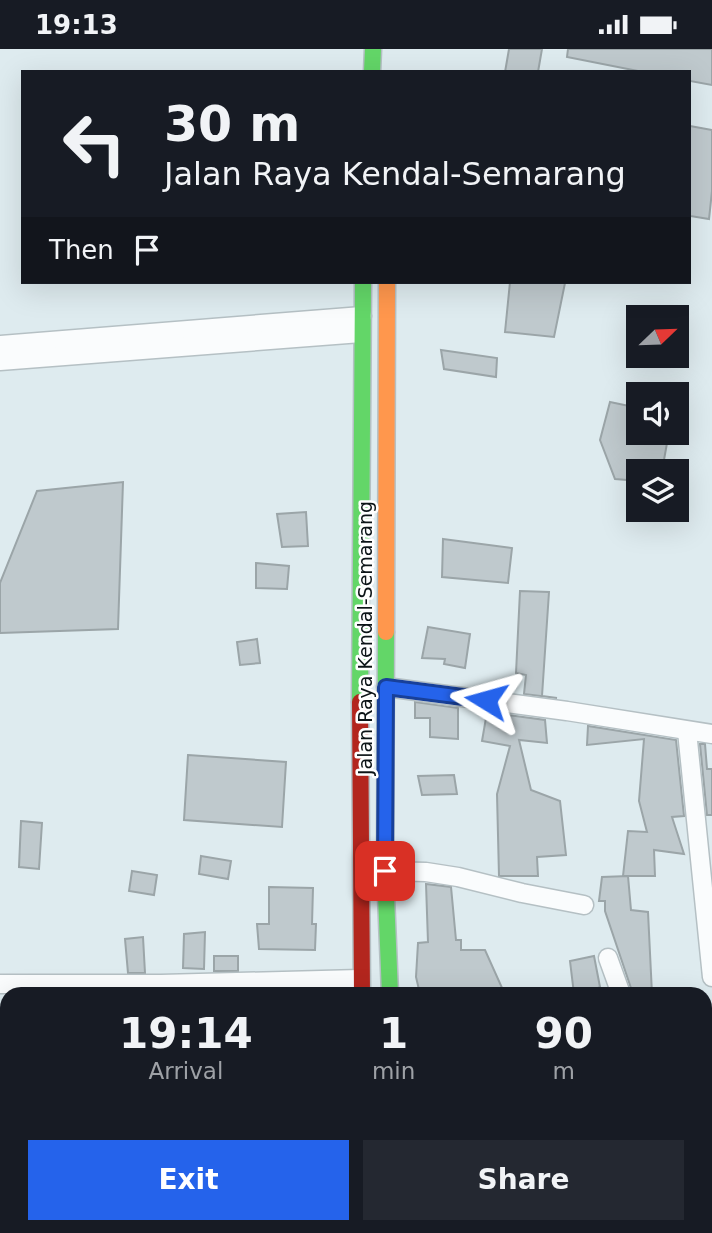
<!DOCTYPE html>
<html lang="en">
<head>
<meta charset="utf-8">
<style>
	:root { --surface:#171b24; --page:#242831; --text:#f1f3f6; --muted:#9ea1a6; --accent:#2563eb }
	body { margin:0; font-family:"DejaVu Sans",sans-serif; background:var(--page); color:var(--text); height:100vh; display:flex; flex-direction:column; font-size:26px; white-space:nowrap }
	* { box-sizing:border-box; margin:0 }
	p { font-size:23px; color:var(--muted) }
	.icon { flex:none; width:38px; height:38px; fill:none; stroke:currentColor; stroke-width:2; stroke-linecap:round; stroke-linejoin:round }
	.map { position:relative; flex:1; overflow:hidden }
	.details { position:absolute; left:0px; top:938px; width:712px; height:247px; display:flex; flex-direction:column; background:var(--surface); border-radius:21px 21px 0 0; box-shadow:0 7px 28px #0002 }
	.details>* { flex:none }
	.banner { position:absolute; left:21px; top:21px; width:670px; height:214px; border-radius:0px; box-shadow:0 7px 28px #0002; background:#171b24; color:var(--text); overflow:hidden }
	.needle { width:46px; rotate:67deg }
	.buttons { position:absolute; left:626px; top:256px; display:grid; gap:14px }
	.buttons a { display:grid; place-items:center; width:63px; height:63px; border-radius:0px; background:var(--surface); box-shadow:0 7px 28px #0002; font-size:35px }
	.pin { position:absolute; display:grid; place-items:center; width:60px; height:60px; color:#fff; margin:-30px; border-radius:14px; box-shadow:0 4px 10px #0006 }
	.me { position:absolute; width:77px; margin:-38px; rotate:278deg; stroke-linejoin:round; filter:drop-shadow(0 0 5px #0008) }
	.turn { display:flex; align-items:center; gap:24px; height:147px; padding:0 28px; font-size:32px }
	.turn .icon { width:91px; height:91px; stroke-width:2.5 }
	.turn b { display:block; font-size:49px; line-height:60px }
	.then { display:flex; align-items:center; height:66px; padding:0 28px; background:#0003; gap:14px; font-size:26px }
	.eta { display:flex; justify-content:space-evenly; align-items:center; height:119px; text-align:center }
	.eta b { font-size:42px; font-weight:700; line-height:49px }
	.button { display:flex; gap:14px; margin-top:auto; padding:14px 28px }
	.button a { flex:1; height:80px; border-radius:0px; background:var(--accent); color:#fff; font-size:28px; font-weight:700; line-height:80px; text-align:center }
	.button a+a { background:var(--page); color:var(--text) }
	.status { display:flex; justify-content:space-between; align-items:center; height:49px; padding:0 35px; background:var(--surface); direction:ltr }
	.status svg { height:19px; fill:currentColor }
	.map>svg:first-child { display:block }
</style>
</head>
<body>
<div class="status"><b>19:13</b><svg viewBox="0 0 49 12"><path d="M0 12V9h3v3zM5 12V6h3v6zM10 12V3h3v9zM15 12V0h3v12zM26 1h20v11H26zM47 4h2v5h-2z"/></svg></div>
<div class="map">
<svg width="712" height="1184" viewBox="0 0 712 1184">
	<rect width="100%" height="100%" fill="#deebef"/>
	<g fill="#bfc9cd" stroke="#9ba5a8" stroke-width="2">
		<polygon points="509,0 542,0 538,23 505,23"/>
		<polygon points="568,0 712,0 712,36 690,32 690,23 643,23 567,8"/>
		<polygon points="690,77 712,81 712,142 709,170 690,167"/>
		<polygon points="510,233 565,234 554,288 505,283"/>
		<polygon points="441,301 497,309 496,328 444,320"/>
		<polygon points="610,353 639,359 639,383 669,383 662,422 639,422 639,432 615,430 600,391"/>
		<polygon points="123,433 118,580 0,584 0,534 37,442"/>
		<polygon points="306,463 308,497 282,498 277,465"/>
		<polygon points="443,490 512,499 508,534 442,528"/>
		<polygon points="256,514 289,517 287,540 256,539"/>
		<polygon points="520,542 549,543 542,647 557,649 524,645 526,626 516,624"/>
		<polygon points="428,578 470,585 465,619 444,615 445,610 422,609"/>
		<polygon points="257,590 260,614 240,616 237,593"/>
		<polygon points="415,653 458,659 458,690 430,688 430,669 415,669"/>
		<polygon points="487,663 545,671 547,694 519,691 531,741 560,752 566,806 537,808 538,827 499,827 497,745 510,697 482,692"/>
		<polygon points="588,677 676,691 684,767 672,768 684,805 654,801 655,827 623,827 628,782 647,783 639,752 644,690 587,696"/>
		<polygon points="700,695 705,695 707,720 712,720 712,766 707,766"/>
		<polygon points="188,706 286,713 282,778 184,771"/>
		<polygon points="454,726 457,745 422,746 418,727"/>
		<polygon points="21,772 42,774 39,820 19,818"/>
		<polygon points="201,807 231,812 228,830 199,825"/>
		<polygon points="132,822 157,826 154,846 129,842"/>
		<polygon points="628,827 631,861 648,863 652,945 633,945 605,862 605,852 599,852 602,828"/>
		<polygon points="426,835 451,838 456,891 461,891 461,901 485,901 503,941 420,945 416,928 418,894 428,893"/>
		<polygon points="269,838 313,839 312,875 316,875 315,901 259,900 257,875 269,875"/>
		<polygon points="205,883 204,920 183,919 184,885"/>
		<polygon points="143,888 145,924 128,924 125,890"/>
		<rect x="214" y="907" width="24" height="15"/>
		<polygon points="594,907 600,938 586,945 574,945 570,912"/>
	</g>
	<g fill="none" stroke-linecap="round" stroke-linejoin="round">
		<g stroke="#b5c0c4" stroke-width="21">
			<g id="street">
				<polyline points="0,296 362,267"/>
				<polyline points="0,312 361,284"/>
				<polyline points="386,638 567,662 712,685"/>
				<polyline points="687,682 712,928"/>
				<polyline points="385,822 426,823 458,828 522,844 584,856"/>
				<polyline points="608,909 621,945"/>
				<polyline points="0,935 161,935 360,930"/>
				<polyline points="705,1028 712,1028"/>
				<polyline points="705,1049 712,1049"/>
				<polyline points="125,1178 126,1184"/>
				<polyline points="644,1178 645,1184"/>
			</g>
		</g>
		<g stroke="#b5c0c4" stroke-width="19">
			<g id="fast">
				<polyline points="372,23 373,0"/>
				<polyline points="386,583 385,822 390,945"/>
				<polyline points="360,653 363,233"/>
				<polyline points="362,1178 362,1184"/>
				<polyline points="390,1178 390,1184"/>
			</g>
		</g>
		<g stroke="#b5c0c4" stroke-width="19">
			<polyline id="slow" points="386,583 387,233"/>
		</g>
		<g stroke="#b5c0c4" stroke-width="19">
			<polyline id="jam" points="360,653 362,945"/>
		</g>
		<use href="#street" stroke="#fafcfd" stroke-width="18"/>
		<use href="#fast" stroke="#63d668" stroke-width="16"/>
		<use href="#slow" stroke="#ff974d" stroke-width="16"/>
		<use href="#jam" stroke="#b3261e" stroke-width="16"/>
	</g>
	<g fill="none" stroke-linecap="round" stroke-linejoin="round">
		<g stroke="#184099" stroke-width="18">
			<polyline id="route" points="385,822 386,638 486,651"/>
		</g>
		<use href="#route" stroke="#2563eb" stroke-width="12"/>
	</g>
	<g text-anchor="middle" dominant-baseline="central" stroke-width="5" stroke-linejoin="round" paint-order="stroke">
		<g font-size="19" fill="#0c1417" stroke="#fff">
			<text transform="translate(365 589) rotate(-90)">Jalan Raya Kendal-Semarang</text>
		</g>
	</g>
</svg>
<div class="buttons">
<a><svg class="needle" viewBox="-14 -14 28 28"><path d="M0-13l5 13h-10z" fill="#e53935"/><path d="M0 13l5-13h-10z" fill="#9ea1a6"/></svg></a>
<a><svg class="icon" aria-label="sound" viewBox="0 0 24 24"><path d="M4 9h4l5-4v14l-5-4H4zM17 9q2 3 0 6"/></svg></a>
<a><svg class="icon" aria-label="layers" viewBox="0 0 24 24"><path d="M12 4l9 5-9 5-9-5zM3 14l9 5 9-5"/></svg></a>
</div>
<div class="pin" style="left:385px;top:822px;background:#d93025"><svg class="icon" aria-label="arrive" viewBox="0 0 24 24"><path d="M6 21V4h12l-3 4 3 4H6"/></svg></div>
<svg class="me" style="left:486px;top:651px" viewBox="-20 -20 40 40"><path d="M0-17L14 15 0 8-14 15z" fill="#2563eb" stroke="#fff" stroke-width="4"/></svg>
<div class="banner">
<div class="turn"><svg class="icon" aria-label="left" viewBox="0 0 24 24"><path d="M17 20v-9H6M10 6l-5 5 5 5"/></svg><div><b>30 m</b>Jalan Raya Kendal-Semarang</div></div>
<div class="then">Then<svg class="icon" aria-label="arrive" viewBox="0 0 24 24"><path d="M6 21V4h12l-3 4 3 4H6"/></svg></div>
</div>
<section class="details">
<div class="eta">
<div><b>19:14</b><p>Arrival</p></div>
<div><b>1</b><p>min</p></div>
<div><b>90</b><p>m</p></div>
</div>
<div class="button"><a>Exit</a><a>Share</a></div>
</section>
</div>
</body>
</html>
